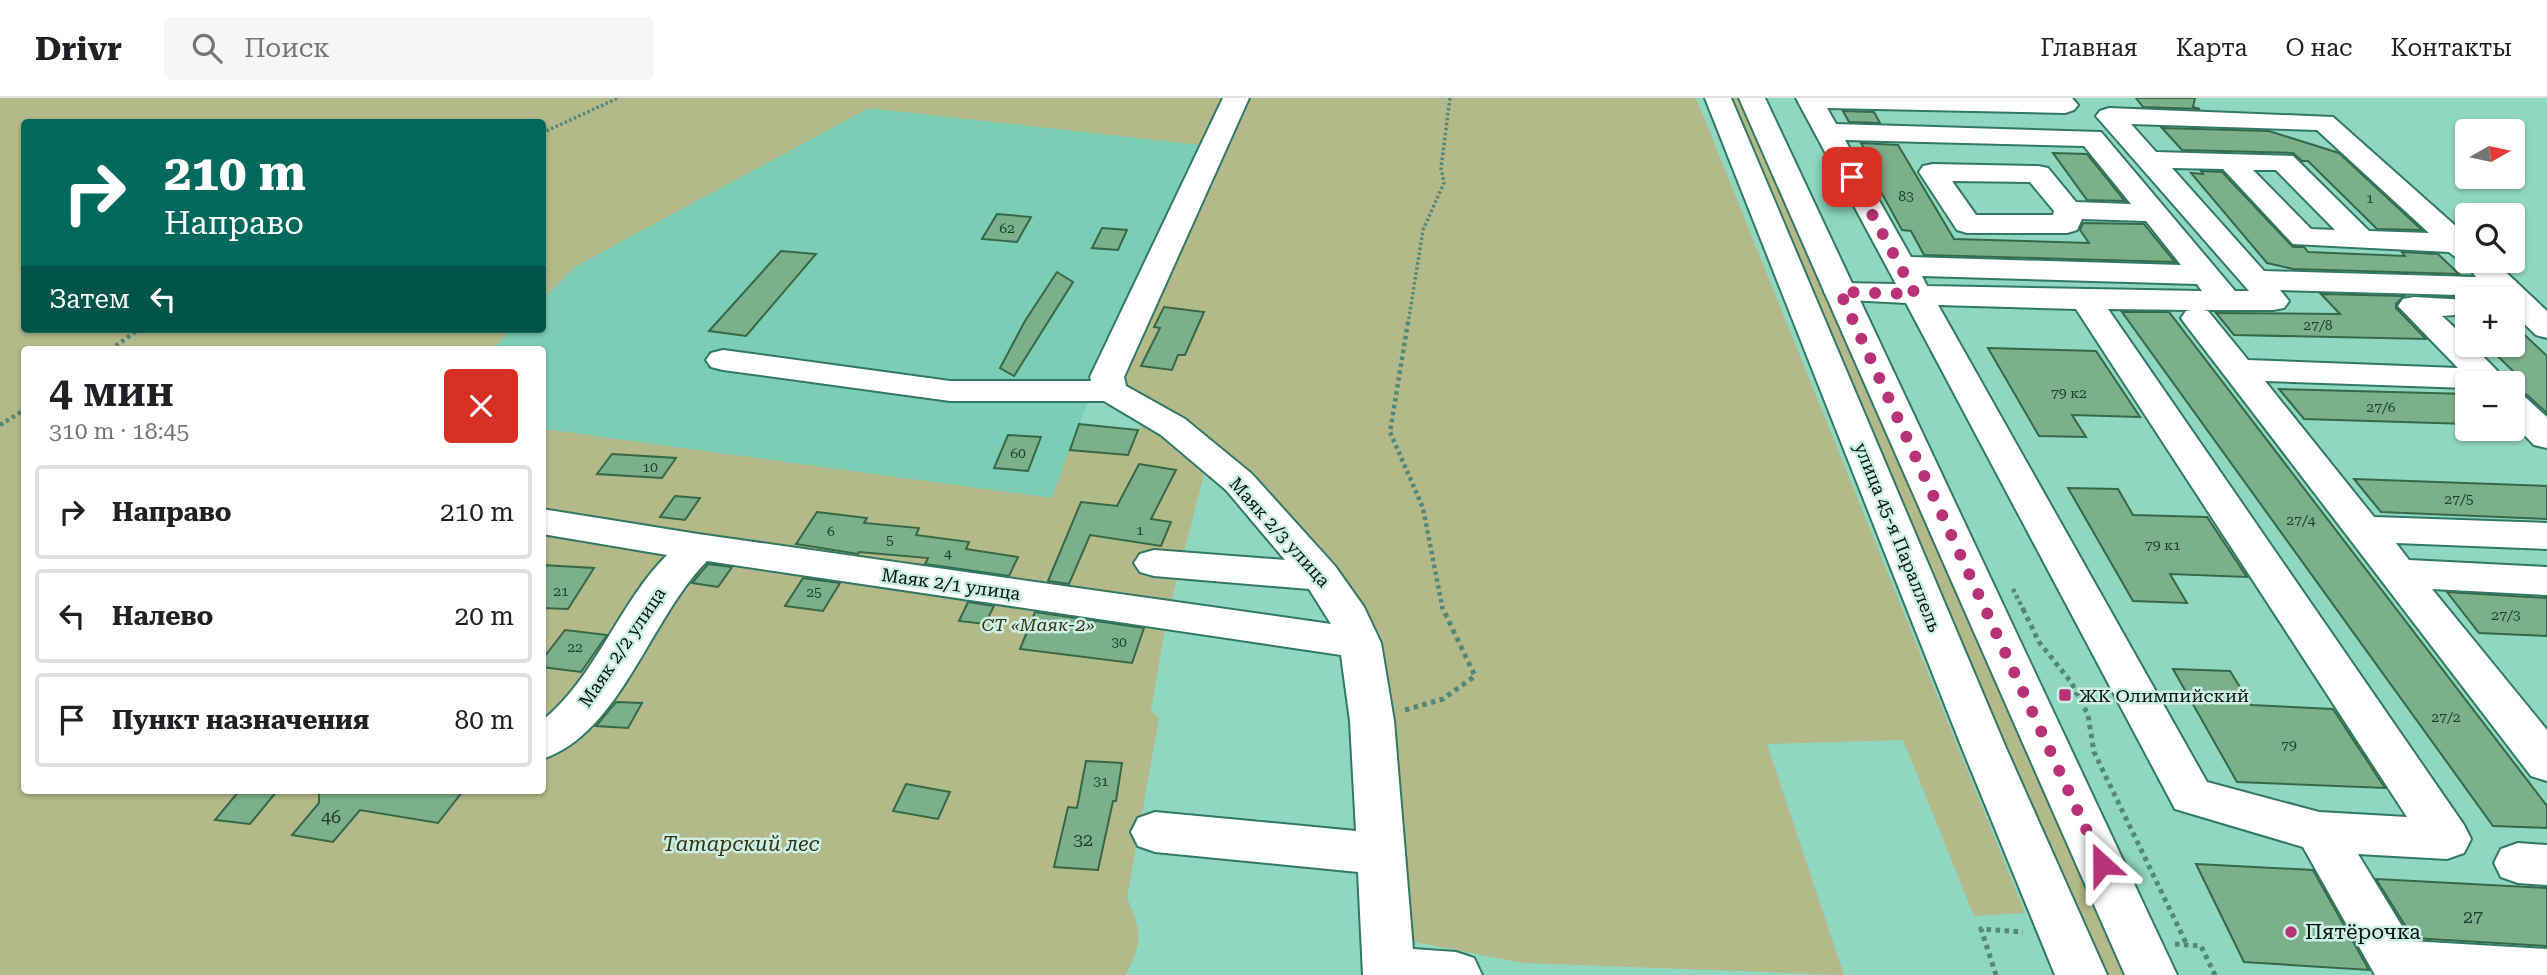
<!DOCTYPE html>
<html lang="ru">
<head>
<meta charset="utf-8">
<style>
	:root { --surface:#fff; --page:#f6f6f6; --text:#202124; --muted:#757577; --line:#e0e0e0 }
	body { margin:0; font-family:"Roboto Serif",serif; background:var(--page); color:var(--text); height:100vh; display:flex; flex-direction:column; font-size:26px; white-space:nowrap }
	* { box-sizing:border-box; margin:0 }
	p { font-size:23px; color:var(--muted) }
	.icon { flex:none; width:38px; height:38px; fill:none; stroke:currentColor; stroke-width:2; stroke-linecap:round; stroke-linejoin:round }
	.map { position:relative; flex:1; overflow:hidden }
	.sheet { position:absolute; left:21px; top:248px; width:525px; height:448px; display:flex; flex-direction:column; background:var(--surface); border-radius:7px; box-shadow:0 2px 5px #0004 }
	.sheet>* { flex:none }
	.hud { position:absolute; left:21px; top:21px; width:525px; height:214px; border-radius:7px; box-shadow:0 2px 5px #0004; background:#00695c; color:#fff; overflow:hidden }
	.needle { width:46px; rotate:81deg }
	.tools { position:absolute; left:2455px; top:21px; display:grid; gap:14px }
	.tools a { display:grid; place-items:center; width:70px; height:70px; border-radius:7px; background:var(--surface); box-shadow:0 2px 5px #0004; font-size:35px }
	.pin { position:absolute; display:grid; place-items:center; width:60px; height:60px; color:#fff; margin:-30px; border-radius:14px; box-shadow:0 4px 10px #0006 }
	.me { position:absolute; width:77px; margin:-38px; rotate:336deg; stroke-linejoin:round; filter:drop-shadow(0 0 5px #0008) }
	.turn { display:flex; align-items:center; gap:24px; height:147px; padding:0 28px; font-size:32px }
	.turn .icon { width:91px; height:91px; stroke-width:2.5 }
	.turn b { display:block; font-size:49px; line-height:60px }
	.then { display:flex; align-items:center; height:66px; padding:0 28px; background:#0003; gap:14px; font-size:26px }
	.round { display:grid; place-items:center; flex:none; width:74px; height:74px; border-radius:7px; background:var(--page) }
	.summary { display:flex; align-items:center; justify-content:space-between; height:119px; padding:0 28px }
	h1 { font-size:42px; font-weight:600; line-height:52px }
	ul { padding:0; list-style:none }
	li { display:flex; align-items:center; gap:21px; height:94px; margin:0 14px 10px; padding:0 14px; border:4px solid var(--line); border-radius:7px }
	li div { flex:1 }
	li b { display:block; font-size:26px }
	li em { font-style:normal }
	header { display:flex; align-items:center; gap:42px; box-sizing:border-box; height:98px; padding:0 35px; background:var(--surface); border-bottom:2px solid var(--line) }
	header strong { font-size:33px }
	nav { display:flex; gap:38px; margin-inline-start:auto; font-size:24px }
	.search { width:490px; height:63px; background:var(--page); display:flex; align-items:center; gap:18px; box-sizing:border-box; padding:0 24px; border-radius:7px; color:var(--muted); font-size:26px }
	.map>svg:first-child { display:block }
</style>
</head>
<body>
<header>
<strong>Drivr</strong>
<div class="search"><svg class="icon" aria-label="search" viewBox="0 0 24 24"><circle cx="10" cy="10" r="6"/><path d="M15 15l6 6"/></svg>Поиск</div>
<nav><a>Главная</a><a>Карта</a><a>О нас</a><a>Контакты</a></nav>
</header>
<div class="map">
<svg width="2547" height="877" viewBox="0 0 2547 877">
	<rect width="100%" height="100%" fill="#90d7c1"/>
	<polygon fill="#7ccdb5" points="869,10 1202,47 1094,287 1052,400 543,331 542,252 492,252 512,231 542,231 543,201 576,168"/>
	<g fill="#b4b989">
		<path d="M0 0H1224L1202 47 869 10 576 168 543 201 542 24H24V231H512L492 252H24V693H542L543 331 1052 400 1079 326 1138 332 1159 306 1125 288 1122 275 1243 0H1696L2025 815 1974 818 1903 642 1767 646 1844 877 1523 865 1409 843 1389 592 1293 422 1236 363 1205 373 1166 524 1151 613 1159 620 1127 800C1142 834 1143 843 1126 877H0Z"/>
		<polygon points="1724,0 1740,0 2131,877 2101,877"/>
	</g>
	<g fill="#7cb08b" stroke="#366847" stroke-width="2">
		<polygon points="2136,0 2195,0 2193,9 2200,11 2143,9"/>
		<polygon points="1843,13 1874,14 1880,25 1849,24"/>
		<polygon points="2162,30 2269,33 2339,55 2422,132 2377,131 2308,63 2302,63 2293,55 2182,52"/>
		<polygon points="1861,45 1898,47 1954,141 2089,145 2080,132 2083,125 2144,126 2175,164 1924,157 1911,133 1902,132 1869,72 1875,72"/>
		<polygon points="2053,55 2087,56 2125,103 2087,102"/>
		<polygon points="2201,73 2222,74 2293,149 2304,149 2308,154 2405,158 2402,154 2438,156 2459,176 2293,171 2267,165 2191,75 2203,76"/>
		<polygon points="997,116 1031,119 1017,144 982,141"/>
		<polygon points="1102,130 1127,132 1118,152 1092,150"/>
		<polygon points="781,153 816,156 746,238 709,233"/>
		<polygon points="1057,174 1073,184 1014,278 1000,270 1025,223"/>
		<polygon points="2321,196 2404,198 2396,206 2396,210 2426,241 2234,237 2216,215 2340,216"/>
		<polygon points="1164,209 1204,214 1185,257 1178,257 1172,272 1141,268 1160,230 1154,229"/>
		<polygon points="2122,214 2169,214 2547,708 2547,730 2493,728"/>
		<polygon points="2513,226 2547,258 2547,315 2527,297 2513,294 2513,273 2486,247 2513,247"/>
		<polygon points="1988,250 2096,253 2140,319 2072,317 2086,339 2039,338"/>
		<polygon points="2279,291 2468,296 2468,326 2304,321"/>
		<polygon points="1079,326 1138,332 1128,357 1070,352"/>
		<polygon points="1008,337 1041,339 1028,373 994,370"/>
		<polygon points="612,356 676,360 662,380 597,376"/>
		<polygon points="1139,366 1176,372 1151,421 1171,424 1161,448 1090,437 1069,486 1048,483 1081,404 1117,408"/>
		<polygon points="2354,381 2547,388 2547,421 2381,414"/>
		<polygon points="2068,390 2118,391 2133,417 2207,419 2247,479 2170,476 2187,505 2133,503"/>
		<polygon points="675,398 700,400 685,422 660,419"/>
		<polygon points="817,414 867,420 864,425 919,430 916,437 969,444 966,451 1018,459 1009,478 925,466 928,460 859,454 858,456 796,446"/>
		<polygon points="708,466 732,469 718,489 692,485"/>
		<polygon points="542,467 594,470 568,511 542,510"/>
		<polygon points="803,480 840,485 823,513 785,508"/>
		<polygon points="2447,494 2547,500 2547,538 2479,535"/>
		<polygon points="968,504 994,508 985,526 959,523"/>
		<polygon points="1035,514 1144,530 1132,565 1020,551"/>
		<polygon points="565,532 607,537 581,574 542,569 542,562"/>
		<polygon points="2173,571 2230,573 2251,607 2333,611 2385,690 2237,684"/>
		<polygon points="616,604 642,605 628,630 596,628"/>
		<polygon points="1086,663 1122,665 1116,703 1113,703 1098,772 1054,769 1068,709 1077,710"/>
		<polygon points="906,686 950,694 938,721 893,713"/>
		<polygon points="239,693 277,693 250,726 215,722"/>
		<polygon points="319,693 463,693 438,725 360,712 333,744 292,737 319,705"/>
		<polygon points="2196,766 2313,772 2369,872 2244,864"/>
		<polygon points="2376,781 2547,790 2547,848 2413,840"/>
	</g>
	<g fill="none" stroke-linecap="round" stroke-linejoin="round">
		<g stroke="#317866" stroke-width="4">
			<g id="minor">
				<path d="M1223 0H1249L1124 279 1126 288 1185 321 1252 376 1335 468 1364 509 1381 545 1394 623 1413 851 1456 854 1474 860 1482 877H1363L1358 774 1155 754 1138 748 1131 734 1138 720 1155 714 1356 733 1350 623 1341 557 707 463C650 520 620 636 542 661V623C597 578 618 506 667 457L542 436V411L698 436 1331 526 1309 491 1154 478 1140 474 1134 465 1140 456 1154 452 1285 462 1226 392 1161 337 1104 303H950L723 272 711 269 706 262 711 255 723 252 950 283H1091L1090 279Z"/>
				<path d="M1796 0H2072L2078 7 2074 12 2065 15 1827 10 1836 26 2101 34 2235 193H2249L2096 18 2100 13 2109 10 2333 19 2468 139V163H2473C2463 165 2456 160 2449 154L2293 146 2223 71 2172 70 2264 173 2476 179 2470 171 2474 165H2496L2547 213V240L2536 237 2513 215V201H2499L2496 198 2280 192 2289 203 2284 210 2273 212H2203L2208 213 2248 262 2458 270 2398 208 2403 201 2414 199 2468 202V216L2442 218 2468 242V247H2472L2509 285H2468V290L2265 283 2374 419 2547 425V451L2396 445 2409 462 2547 469V497L2432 491 2547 632V683L2531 678 2186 227 2181 220 2186 213 2191 212 2108 211 2464 727 2471 741 2464 755 2447 761 2358 756 2411 843 2547 851V877H2375L2303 749 2175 711 1906 205 1829 201 1824 194 1829 187 1840 185 1896 186ZM2131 26 2317 32 2429 135 2369 133 2293 58 2156 54ZM1845 42 2084 48 2131 106 2076 104 2048 70 2038 68 1933 66 1923 68 1919 74 1957 132 1967 135H2067L2077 132 2082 121 2146 123 2181 167 1911 159ZM2253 72H2276L2335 132 2311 131ZM1952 83 2030 84 2054 113 2053 117H1976ZM1922 178 2197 186 2202 193 1927 188ZM1938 207 2076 211 2407 719 2319 714 2207 684Z"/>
				<polygon points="2513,296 2525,299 2547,319 2547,350 2534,347 2513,325"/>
				<polygon points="2518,745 2547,747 2547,787 2518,785 2501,779 2494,765 2501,751"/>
			</g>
		</g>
		<g stroke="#317866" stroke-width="4">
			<g id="major">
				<polygon points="1705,0 1731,0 2006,650 2107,877 2055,877 1962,650"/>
				<polygon points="1739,0 1765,0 2177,877 2125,877"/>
			</g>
		</g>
		<g stroke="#558777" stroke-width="3.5" stroke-dasharray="2.5 2.5" stroke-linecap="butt">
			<polyline points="542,35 618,0"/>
			<polyline points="1408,226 1423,132 1444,85 1441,70 1450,0"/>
		</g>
		<g stroke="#558777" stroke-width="4.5" stroke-dasharray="3.5 3.5" stroke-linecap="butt">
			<polyline points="1408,224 1390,334 1423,410 1443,513"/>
			<polyline points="110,252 139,231"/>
			<polyline points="0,327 24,312"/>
			<polyline points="2013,491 2024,513"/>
		</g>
		<g stroke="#558777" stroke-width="5" stroke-dasharray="4.5 4.5" stroke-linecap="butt">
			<polyline points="2023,511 2039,544 2071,584 2088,617 2094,654 2187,847"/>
			<polyline points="1405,612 1443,601 1475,578 1443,511"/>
			<polyline points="2175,846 2201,848 2215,877"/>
			<polyline points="1996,877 1981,831 2023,834"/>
		</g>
		<use href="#minor" fill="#fff" fill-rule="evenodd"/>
		<use href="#major" fill="#fff" fill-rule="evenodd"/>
	</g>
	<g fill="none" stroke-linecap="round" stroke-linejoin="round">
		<polyline stroke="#b73277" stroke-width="12" stroke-dasharray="0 21.6" points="1852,79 1915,196 1840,194 2102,766"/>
	</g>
	<g fill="#b73277" stroke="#cdefe4" stroke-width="2.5">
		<rect x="2058" y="590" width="14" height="14" rx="3.5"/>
		<circle cx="2291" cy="834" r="7"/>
	</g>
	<g text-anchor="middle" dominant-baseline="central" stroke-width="5" stroke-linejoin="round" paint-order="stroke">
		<g font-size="14" fill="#1f3c2d">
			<text x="1906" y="98">83</text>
			<text x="2370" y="100">1</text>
			<text x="1007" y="130">62</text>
			<text x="2318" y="227">27/8</text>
			<text x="2069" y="295">79 к2</text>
			<text x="2381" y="309">27/6</text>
			<text x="1018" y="355">60</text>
			<text x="650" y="369">10</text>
			<text x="2459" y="401">27/5</text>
			<text x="2301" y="422">27/4</text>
			<text x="1140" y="432">1</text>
			<text x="831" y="433">6</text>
			<text x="890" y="442">5</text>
			<text x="2163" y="447">79 к1</text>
			<text x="948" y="455">4</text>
			<text x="561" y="493">21</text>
			<text x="814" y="494">25</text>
			<text x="2506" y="517">27/3</text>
			<text x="1119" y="544">30</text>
			<text x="575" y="549">22</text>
			<text x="2446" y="619">27/2</text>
			<text x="2289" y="647">79</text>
			<text x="1101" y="683">31</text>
		</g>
		<g font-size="18" fill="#00150e" stroke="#cdefe4">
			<text transform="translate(1280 434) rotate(48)">Маяк 2/3 улица</text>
			<text transform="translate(1898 439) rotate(68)">улица 45-я Параллель</text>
			<text transform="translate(951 486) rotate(8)">Маяк 2/1 улица</text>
			<text transform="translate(622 549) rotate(-56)">Маяк 2/2 улица</text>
		</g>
		<g font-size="18" font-style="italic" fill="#323414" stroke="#cdefe4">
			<text x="1038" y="526">СТ «Маяк-2»</text>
		</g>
		<g font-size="18" fill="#00150e" stroke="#cdefe4" text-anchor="start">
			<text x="2079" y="597">ЖК Олимпийский</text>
		</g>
		<g font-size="18" fill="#1f3c2d">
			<text x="331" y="718">46</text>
			<text x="1083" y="741">32</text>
			<text x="2473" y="818">27</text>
		</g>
		<g font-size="21" font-style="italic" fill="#323414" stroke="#cdefe4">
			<text x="741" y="746">Татарский лес</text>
		</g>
		<g font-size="21" fill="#00150e" stroke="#cdefe4" text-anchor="start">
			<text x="2305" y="834">Пятёрочка</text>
		</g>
	</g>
</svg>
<div class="tools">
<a><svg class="needle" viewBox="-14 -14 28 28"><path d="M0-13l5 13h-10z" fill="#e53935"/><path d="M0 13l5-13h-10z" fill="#757577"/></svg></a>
<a><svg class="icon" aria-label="search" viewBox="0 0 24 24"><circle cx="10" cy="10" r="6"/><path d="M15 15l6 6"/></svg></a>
<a>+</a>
<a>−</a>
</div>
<div class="pin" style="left:1852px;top:79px;background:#d93025"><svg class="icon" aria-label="arrive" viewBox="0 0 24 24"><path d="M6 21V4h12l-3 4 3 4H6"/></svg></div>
<svg class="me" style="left:2102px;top:766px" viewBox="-20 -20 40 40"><path d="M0-17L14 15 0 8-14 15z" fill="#b73277" stroke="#fff" stroke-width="4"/></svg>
<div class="hud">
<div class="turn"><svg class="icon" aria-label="right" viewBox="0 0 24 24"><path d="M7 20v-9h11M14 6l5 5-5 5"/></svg><div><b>210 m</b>Направо</div></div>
<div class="then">Затем<svg class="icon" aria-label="left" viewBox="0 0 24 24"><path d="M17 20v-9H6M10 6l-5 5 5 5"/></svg></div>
</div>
<section class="sheet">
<div class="summary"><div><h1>4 мин</h1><p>310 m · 18:45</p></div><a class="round" style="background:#d93025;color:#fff"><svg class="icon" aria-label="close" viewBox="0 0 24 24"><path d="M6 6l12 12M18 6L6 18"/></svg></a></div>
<ul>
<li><svg class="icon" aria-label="right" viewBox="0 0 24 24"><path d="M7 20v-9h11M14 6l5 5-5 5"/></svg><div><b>Направо</b></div><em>210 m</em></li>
<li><svg class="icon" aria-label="left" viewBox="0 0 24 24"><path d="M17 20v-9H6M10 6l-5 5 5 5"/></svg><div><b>Налево</b></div><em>20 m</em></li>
<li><svg class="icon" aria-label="arrive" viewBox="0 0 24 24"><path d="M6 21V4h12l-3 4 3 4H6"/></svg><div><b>Пункт назначения</b></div><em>80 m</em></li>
</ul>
</section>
</div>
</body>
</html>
